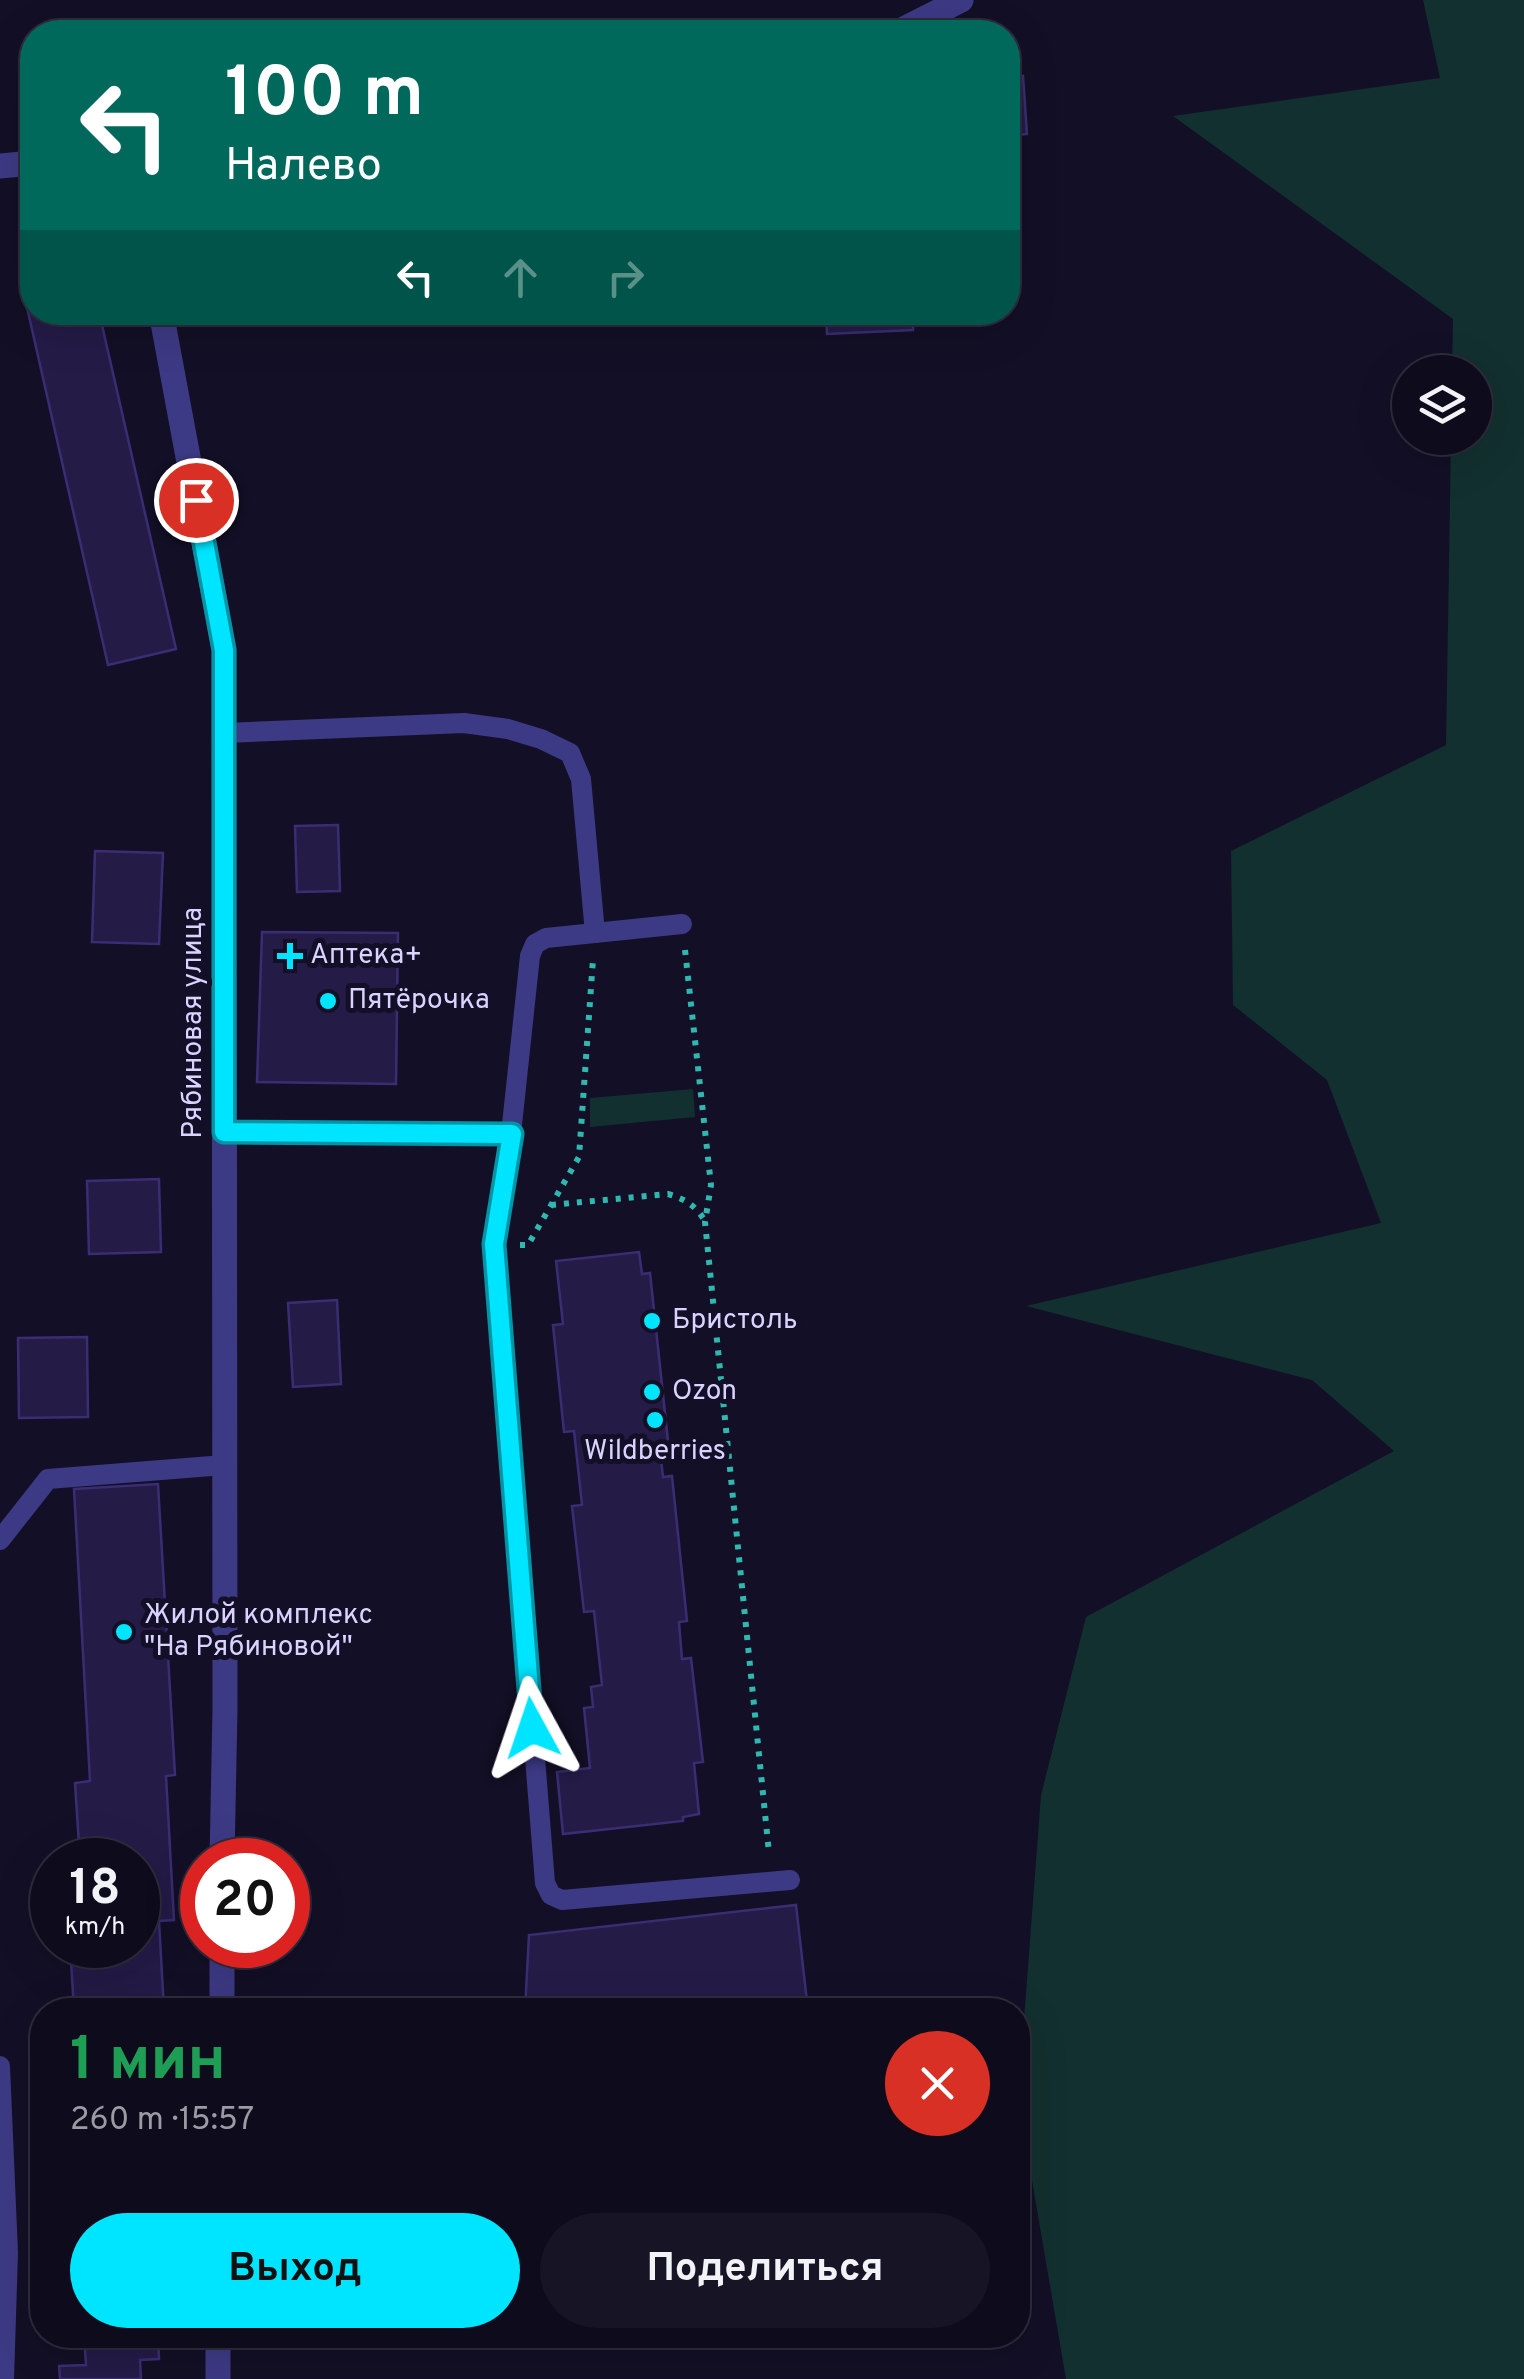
<!DOCTYPE html>
<html lang="ru">
<head>
<meta charset="utf-8">
<style>
	:root { --surface:#0e0b1c; --page:#171425; --text:#f1f3f6; --muted:#9b9ba3; --line:#2e2b3b; --accent:#00e5ff }
	body { margin:0; font-family:Overpass,sans-serif; background:var(--page); color:var(--text); height:100vh; display:flex; flex-direction:column; font-size:38px; white-space:nowrap }
	* { box-sizing:border-box; margin:0 }
	p { font-size:32px; color:var(--muted) }
	.icon { flex:none; width:55px; height:55px; fill:none; stroke:currentColor; stroke-width:2; stroke-linecap:round; stroke-linejoin:round }
	.map { position:relative; flex:1; overflow:hidden }
	.sheet { position:absolute; left:30px; top:1998px; width:1000px; height:350px; display:flex; flex-direction:column; background:var(--surface); border-radius:40px; box-shadow:0 10px 40px #0002,0 0 0 2px var(--line) }
	.sheet>* { flex:none }
	.guide { position:absolute; left:20px; top:20px; width:1000px; height:305px; border-radius:40px; box-shadow:0 10px 40px #0002,0 0 0 2px var(--line); background:#00695c; color:#fff; overflow:hidden }
	.tools { position:absolute; left:1392px; top:355px; display:grid; gap:20px }
	.tools a { display:grid; place-items:center; width:100px; height:100px; border-radius:50%; background:var(--surface); box-shadow:0 10px 40px #0002,0 0 0 2px var(--line); font-size:50px }
	.speed { position:absolute; left:30px; top:1838px; display:flex; gap:20px; font-size:50px; font-weight:700; text-align:center }
	.speed>* { display:grid; place-content:center; width:130px; height:130px; border-radius:50%; background:var(--surface); box-shadow:0 10px 40px #0002,0 0 0 2px var(--line); line-height:1 }
	.speed small { font-size:25px; font-weight:400 }
	.speed .limit { border:15px solid #d22; background:#fff; color:#111 }
	.pin { position:absolute; display:grid; place-items:center; width:85px; height:85px; color:#fff; margin:-42px; border:5px solid #fff; border-radius:50%; box-shadow:0 2px 10px #0007 }
	.me { position:absolute; width:110px; margin:-55px; rotate:355deg; stroke-linejoin:round; filter:drop-shadow(0 0 8px #0008) }
	.turn { display:flex; align-items:center; gap:35px; height:210px; padding:0 40px; font-size:45px }
	.turn .icon { width:130px; height:130px; stroke-width:2.5 }
	.turn b { display:block; font-size:70px; line-height:85px }
	.lanes { display:flex; align-items:center; height:95px; padding:0 40px; background:#0003; justify-content:center; gap:50px; direction:ltr }
	.lanes .off { opacity:.35 }
	.round { display:grid; place-items:center; flex:none; width:105px; height:105px; border-radius:52px; background:var(--page) }
	.headline { display:flex; align-items:center; justify-content:space-between; height:170px; padding:0 40px }
	h1 { font-size:60px; font-weight:700; line-height:75px; color:#1e9e55 }
	.primary-button { display:flex; gap:20px; margin-top:auto; padding:20px 40px }
	.primary-button a { flex:1; height:115px; border-radius:60px; background:var(--accent); color:#111; font-size:40px; font-weight:700; line-height:115px; text-align:center }
	.primary-button a+a { background:var(--page); color:var(--text) }
	.map>svg:first-child { display:block }
</style>
</head>
<body>
<div class="map">
<svg width="1524" height="2379" viewBox="0 0 1524 2379">
	<rect width="100%" height="100%" fill="#130f26"/>
	<g fill="#12302f">
		<polygon points="1423,0 1524,0 1524,2379 1066,2379 1018,2099 1041,1795 1086,1617 1394,1451 1312,1380 1026,1306 1381,1223 1327,1080 1233,1005 1231,851 1446,745 1451,438 1475,438 1475,372 1452,372 1453,319 1173,116 1440,78"/>
		<polygon points="693,1089 695,1117 590,1127 590,1098"/>
	</g>
	<g fill="#241b47" stroke="#3b2d73" stroke-width="2.5">
		<polygon points="1023,76 1027,134 1008,136 1008,78"/>
		<polygon points="32,278 32,312 99,312 176,649 108,665 21,281"/>
		<polygon points="826,312 913,312 913,330 827,334"/>
		<polygon points="338,825 340,891 297,892 295,826"/>
		<polygon points="95,851 163,853 159,944 92,942"/>
		<polygon points="262,932 398,933 396,1084 257,1082"/>
		<polygon points="159,1179 161,1252 89,1254 87,1181"/>
		<polygon points="639,1252 642,1274 650,1273 668,1441 659,1442 663,1477 672,1476 687,1621 679,1622 682,1659 691,1658 703,1762 694,1763 699,1814 683,1817 683,1821 563,1834 557,1772 590,1768 584,1708 593,1707 591,1687 602,1685 594,1611 584,1612 572,1506 582,1505 574,1431 564,1432 553,1325 563,1324 556,1261"/>
		<polygon points="337,1300 341,1384 293,1387 288,1303"/>
		<polygon points="87,1337 88,1417 19,1418 18,1338"/>
		<polygon points="158,1484 175,1775 166,1776 174,1920 159,1921 164,2010 74,2010 70,1945 138,1945 138,1860 80,1860 75,1783 90,1781 74,1489"/>
		<polygon points="796,1905 808,2010 525,2010 529,1935"/>
		<polygon points="84,2335 169,2335 170,2338 158,2338 159,2359 140,2360 141,2379 60,2379 59,2366 86,2365"/>
	</g>
	<g fill="none" stroke-linecap="round" stroke-linejoin="round">
		<g stroke="#2fb8b0" stroke-width="6" stroke-dasharray="5 8" stroke-linecap="butt">
			<polyline points="685,950 711,1185 705,1222 769,1853"/>
			<path d="M551 1205 668 1194C685 1199 695 1205 705 1221"/>
			<polyline points="520,1245 528,1245 579,1157 593,959"/>
		</g>
		<g stroke="#3d3a85" stroke-width="20">
			<polyline points="224,733 464,723 508,729 541,739 570,753 581,779 595,933"/>
			<polyline points="224,1132 511,1134 530,956 535,944 546,938 682,924"/>
			<polyline points="511,1134 494,1245 545,1883 551,1895 562,1900 790,1880"/>
			<polyline points="0,1540 48,1479 224,1465"/>
			<polyline points="0,2066 8,2253 4,2379"/>
		</g>
		<g stroke="#3d3a85" stroke-width="25">
			<polyline points="898,32 961,0"/>
			<polyline points="0,166 32,163"/>
			<polyline points="161,312 224,650 225,1709 222,1860"/>
			<polyline points="222,1945 222,2010"/>
			<polyline points="218,2335 218,2379"/>
		</g>
	</g>
	<g fill="none" stroke-linecap="round" stroke-linejoin="round">
		<g stroke="#0095a6" stroke-width="25">
			<polyline id="route" points="196,500 224,650 224,1132 512,1134 494,1244 532,1728"/>
		</g>
		<use href="#route" stroke="#00e5ff" stroke-width="18"/>
	</g>
	<g fill="#00e5ff" stroke="#130f26" stroke-width="4">
		<path d="M285 941h10v10h10v10h-10v10h-10v-10h-10v-10h10z"/>
		<circle cx="328" cy="1001" r="10"/>
		<circle cx="652" cy="1321" r="10"/>
		<circle cx="652" cy="1392" r="10"/>
		<circle cx="655" cy="1420" r="10"/>
		<circle cx="124" cy="1632" r="10"/>
	</g>
	<g text-anchor="middle" dominant-baseline="central" stroke-width="10" stroke-linejoin="round" paint-order="stroke">
		<g font-size="28" fill="#d9d4ff" stroke="#130f26" text-anchor="start">
			<text x="310" y="956">Аптека+</text>
			<text x="348" y="1001">Пятёрочка</text>
			<text x="672" y="1321">Бристоль</text>
			<text x="672" y="1392">Ozon</text>
			<text x="655" y="1452" text-anchor="middle">Wildberries</text>
			<text x="144" y="1616">Жилой комплекс<tspan x="144" dy="32">"На Рябиновой"</tspan></text>
		</g>
		<g font-size="28" fill="#d9d4ff" stroke="#130f26">
			<text transform="translate(194 1023) rotate(-90)">Рябиновая улица</text>
		</g>
	</g>
</svg>
<div class="tools">
<a><svg class="icon" aria-label="layers" viewBox="0 0 24 24"><path d="M12 4l9 5-9 5-9-5zM3 14l9 5 9-5"/></svg></a>
</div>
<div class="speed"><div>18<small>km/h</small></div><div class="limit">20</div></div>
<div class="pin" style="left:196px;top:500px;background:#d93025"><svg class="icon" aria-label="arrive" viewBox="0 0 24 24"><path d="M6 21V4h12l-3 4 3 4H6"/></svg></div>
<svg class="me" style="left:532px;top:1728px" viewBox="-20 -20 40 40"><path d="M0-17L14 15 0 8-14 15z" fill="#00e5ff" stroke="#fff" stroke-width="4"/></svg>
<div class="guide">
<div class="turn"><svg class="icon" aria-label="left" viewBox="0 0 24 24"><path d="M17 20v-9H6M10 6l-5 5 5 5"/></svg><div><b>100 m</b>Налево</div></div>
<div class="lanes"><svg class="icon" aria-label="left" viewBox="0 0 24 24"><path d="M17 20v-9H6M10 6l-5 5 5 5"/></svg><svg class="icon off" aria-label="ahead" viewBox="0 0 24 24"><path d="M12 20V5M6 11l6-6 6 6"/></svg><svg class="icon off" aria-label="right" viewBox="0 0 24 24"><path d="M7 20v-9h11M14 6l5 5-5 5"/></svg></div>
</div>
<section class="sheet">
<div class="headline"><div><h1>1 мин</h1><p>260 m · 15:57</p></div><a class="round" style="background:#d93025;color:#fff"><svg class="icon" aria-label="close" viewBox="0 0 24 24"><path d="M6 6l12 12M18 6L6 18"/></svg></a></div>
<div class="primary-button"><a>Выход</a><a>Поделиться</a></div>
</section>
</div>
</body>
</html>
